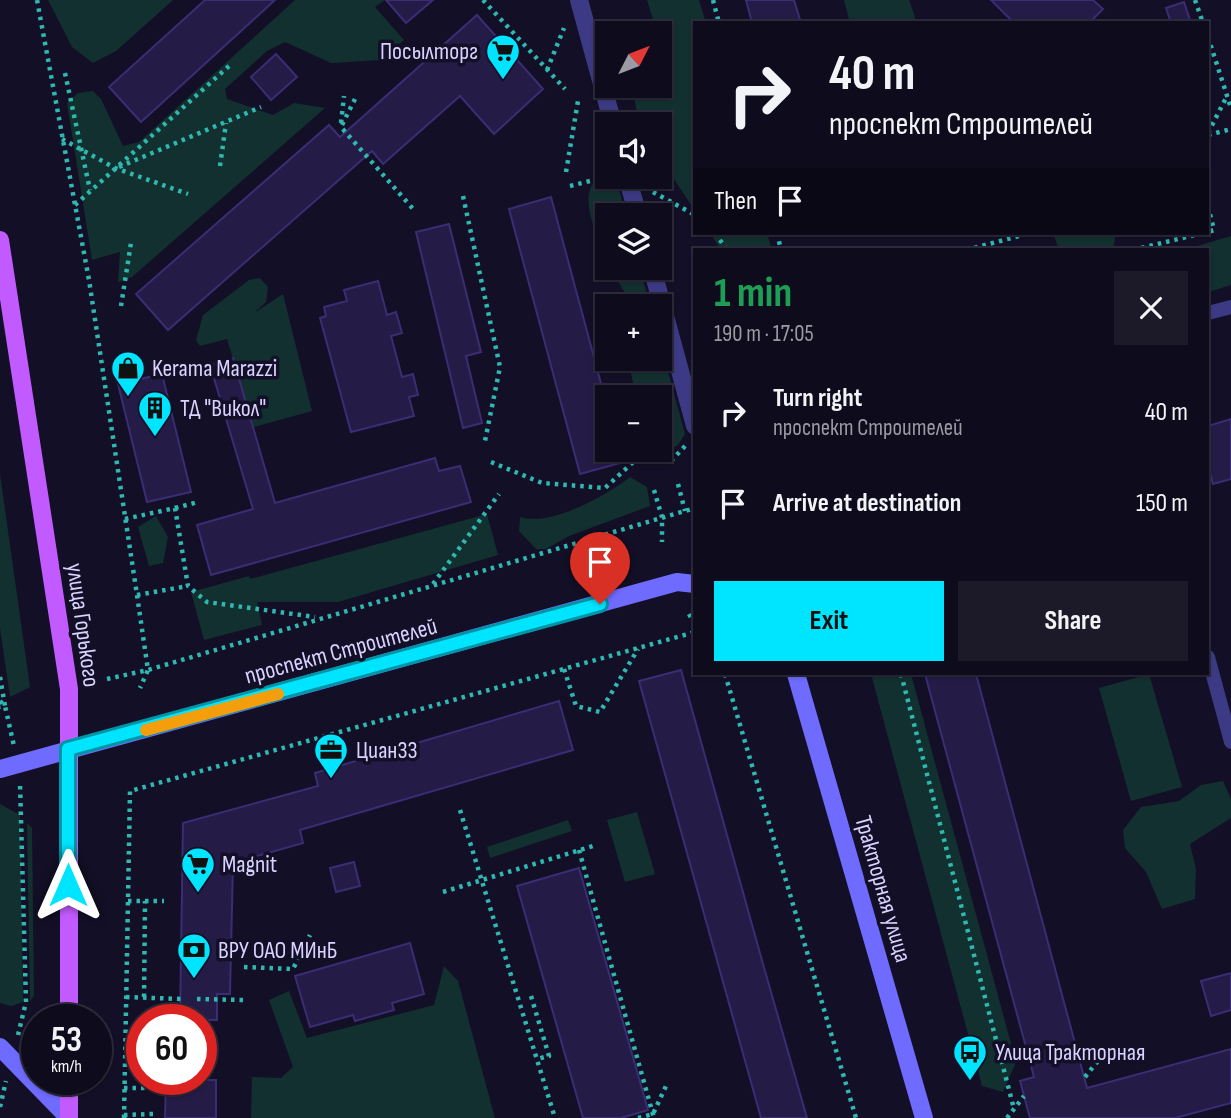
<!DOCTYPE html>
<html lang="en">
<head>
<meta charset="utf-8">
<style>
	:root { --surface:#0e0b1c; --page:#1c1929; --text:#f1f3f6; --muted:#9b9ba3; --line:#2e2b3b; --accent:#00e5ff }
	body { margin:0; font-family:"Sofia Sans Condensed",sans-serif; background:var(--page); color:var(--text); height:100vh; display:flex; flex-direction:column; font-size:26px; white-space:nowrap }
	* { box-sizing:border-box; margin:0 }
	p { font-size:23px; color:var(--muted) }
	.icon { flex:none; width:38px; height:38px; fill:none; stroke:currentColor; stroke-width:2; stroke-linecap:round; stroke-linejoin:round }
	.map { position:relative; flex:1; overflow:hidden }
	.drawer { position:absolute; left:693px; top:248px; width:516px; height:427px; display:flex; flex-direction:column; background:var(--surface); border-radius:0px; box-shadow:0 2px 5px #0004,0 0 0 2px var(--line) }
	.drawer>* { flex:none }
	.hud { position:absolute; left:693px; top:21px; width:516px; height:214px; border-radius:0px; box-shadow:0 2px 5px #0004,0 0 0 2px var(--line); background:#0e0b1c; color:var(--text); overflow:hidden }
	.needle { width:46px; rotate:48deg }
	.fabs { position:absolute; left:595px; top:21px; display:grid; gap:14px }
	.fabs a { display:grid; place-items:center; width:77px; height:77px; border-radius:0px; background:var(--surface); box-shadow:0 2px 5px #0004,0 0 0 2px var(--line); font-size:35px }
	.speed { position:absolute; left:21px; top:1004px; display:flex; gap:14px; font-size:35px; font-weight:700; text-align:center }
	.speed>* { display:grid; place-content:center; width:91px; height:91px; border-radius:50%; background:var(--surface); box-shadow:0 2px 5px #0004,0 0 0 2px var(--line); line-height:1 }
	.speed small { font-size:18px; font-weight:400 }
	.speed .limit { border:10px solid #d22; background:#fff; color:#111 }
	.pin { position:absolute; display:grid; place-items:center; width:60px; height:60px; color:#fff; margin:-72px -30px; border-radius:50% 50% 50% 0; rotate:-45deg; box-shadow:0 0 7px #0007 }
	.pin .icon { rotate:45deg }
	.me { position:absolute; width:77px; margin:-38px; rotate:0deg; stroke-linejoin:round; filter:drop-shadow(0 0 5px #0008) }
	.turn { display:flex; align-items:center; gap:24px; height:147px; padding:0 21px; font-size:32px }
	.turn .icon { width:91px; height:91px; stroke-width:2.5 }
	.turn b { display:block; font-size:49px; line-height:60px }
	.then { display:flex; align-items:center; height:66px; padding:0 21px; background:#0003; gap:14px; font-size:26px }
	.round { display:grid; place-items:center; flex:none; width:74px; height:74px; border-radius:0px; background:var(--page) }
	.headline { display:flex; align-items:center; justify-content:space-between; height:119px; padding:0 21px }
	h1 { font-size:42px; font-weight:700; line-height:52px; color:#1e9e55 }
	.cta { display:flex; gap:14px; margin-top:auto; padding:14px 21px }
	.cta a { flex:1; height:80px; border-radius:0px; background:var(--accent); color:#111; font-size:28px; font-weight:700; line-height:80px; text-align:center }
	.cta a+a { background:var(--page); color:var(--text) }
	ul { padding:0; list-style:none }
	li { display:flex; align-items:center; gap:21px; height:91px; padding:0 21px }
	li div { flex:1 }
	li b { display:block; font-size:26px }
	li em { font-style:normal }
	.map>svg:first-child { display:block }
</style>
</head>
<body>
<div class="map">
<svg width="1231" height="1118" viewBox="0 0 1231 1118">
	<rect width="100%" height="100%" fill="#130f26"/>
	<g fill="#12302f">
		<polygon points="48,0 173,0 116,51 93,63 72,47"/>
		<polygon points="295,0 385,0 375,7 404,40 381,60 331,63 285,42 267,51 225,89 227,99 273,115 294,103 325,108 132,277 118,282 120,252 92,260 67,103 78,93 93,91 101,99 123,146 139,142"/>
		<polygon points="647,0 699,0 706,23 695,23 695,211 660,158 660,124 639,124 632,86 660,86 660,33 657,33"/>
		<polygon points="844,0 909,0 917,23 850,23"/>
		<path d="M595 180 618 186 626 215H607V261C599 238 578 202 595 180Z"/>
		<polygon points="710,233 767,233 772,250 721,250"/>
		<polygon points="1053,233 1116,233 1113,250 1059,250"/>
		<polygon points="1231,236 1231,285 1208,292 1208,250 1184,250"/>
		<polygon points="610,268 640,268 650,306 633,306"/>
		<polygon points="260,278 268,287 266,302 254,313 283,294 312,411 254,427 227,339 200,346 196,340 203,315 249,280"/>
		<polygon points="660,342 685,434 677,446 660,452 660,397 637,397 627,359 660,359"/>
		<polygon points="0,474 30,687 10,697 0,628"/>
		<path d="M630 477 647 487 650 506 569 536 546 549H536L519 531 520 517C550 527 606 496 630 477Z"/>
		<polygon points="487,514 498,555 338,602 257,602 262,625 204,640 191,592 249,576 250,579"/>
		<polygon points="156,516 168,537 163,563 149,566 138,527"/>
		<polygon points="871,674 911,674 1016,1062 1003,1092 982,1086"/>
		<polygon points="1149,674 1182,787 1131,801 1099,688"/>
		<polygon points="1223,781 1231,799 1231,818 1190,844 1196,869 1195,899 1162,909 1146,872 1125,848 1123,830 1141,807 1179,801 1201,785"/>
		<polygon points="0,804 20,815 23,1002 11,1006 0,1003"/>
		<polygon points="637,812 655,874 625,882 607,820"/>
		<polygon points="568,820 572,831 490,858 487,847"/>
		<polygon points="27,823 32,828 34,995 30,1002"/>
		<polygon points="444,966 458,981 495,1118 251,1118 252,1077 281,1078 293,1067 269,1000 289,991 307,1038 434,1005"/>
	</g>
	<g fill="#241b47" stroke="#3b2d73" stroke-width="2">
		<polygon points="205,0 275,0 141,122 109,87"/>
		<polygon points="386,0 433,0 406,23"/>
		<polygon points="746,0 794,0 801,23 752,23"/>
		<polygon points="991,0 1093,0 1103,9 1089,23 1014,23"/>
		<polygon points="1184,2 1191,23 1171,23 1166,8"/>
		<polygon points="477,15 543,89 494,134 460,96 383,164 372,151 168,330 136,294 329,125 340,137"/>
		<polygon points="276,54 297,77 271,100 251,77"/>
		<polygon points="551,197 607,406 607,450 645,450 646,456 580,474 509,209"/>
		<polygon points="449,224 481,352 466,356 482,423 463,428 416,232"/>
		<polygon points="378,281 387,315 396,312 402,333 391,336 402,377 413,374 418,395 409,397 414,416 351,432 320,318 326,316 324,307 347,301 344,290"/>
		<polygon points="233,358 275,503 435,458 439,471 460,466 471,502 211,575 197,525 253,509 210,365"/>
		<polygon points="162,374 191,492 147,502 118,384"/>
		<polygon points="1231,419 1231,479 1213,484 1208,465 1208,426"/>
		<polygon points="681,670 763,964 807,1118 761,1118 639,681"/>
		<polygon points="925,674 976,674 1087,1088 1231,1049 1231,1103 1175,1118 1030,1118 1020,1081 1034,1077"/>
		<polygon points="559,701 573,750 300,830 303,843 233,863 230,994 217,994 217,1020 180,1020 183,823 318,786 315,773"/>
		<polygon points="354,862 360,886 336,892 330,868"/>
		<polygon points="579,868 648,1110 621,1118 583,1118 517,886"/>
		<polygon points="410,943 424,994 392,1003 394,1010 355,1021 353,1015 310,1027 295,976"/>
		<polygon points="1231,973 1231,1010 1211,1016 1201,981"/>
		<polygon points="166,1080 216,1080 216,1118 165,1118"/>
	</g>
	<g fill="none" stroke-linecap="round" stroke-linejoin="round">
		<g stroke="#2fb8b0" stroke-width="4.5" stroke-dasharray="3.5 5" stroke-linecap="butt">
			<polyline points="37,0 89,280 137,595 148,670 140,688"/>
			<polyline points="483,0 565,89"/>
			<polyline points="713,0 719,23"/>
			<polyline points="1195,0 1203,23"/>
			<polyline points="1208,37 1231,108"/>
			<polyline points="547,70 564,28"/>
			<polyline points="65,73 90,190"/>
			<polyline points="355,99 341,127 414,210"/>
			<polyline points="341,123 344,96"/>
			<polyline points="1208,133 1227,96"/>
			<polyline points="1208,135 1231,129"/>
			<polyline points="62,139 115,168 188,194"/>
			<polyline points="220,166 226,123"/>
			<polyline points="119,167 261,107"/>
			<polyline points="566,172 578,101"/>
			<polyline points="570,186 594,180"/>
			<polyline points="653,192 695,215"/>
			<polyline points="463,196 500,367 485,441"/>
			<polyline points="75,205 229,66"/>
			<polyline points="1208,206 1214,230 1208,232"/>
			<polyline points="715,233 727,250"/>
			<polyline points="777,233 781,250"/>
			<polyline points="966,250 1023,235"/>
			<polyline points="1133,250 1203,233"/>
			<polyline points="121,306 131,243"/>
			<polyline points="671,461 687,444"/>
			<polyline points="491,462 542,483 605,488 643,453"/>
			<polyline points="678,484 685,511"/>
			<polyline points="654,490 662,517 662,542"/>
			<polyline points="175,508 198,502"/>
			<polyline points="125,519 175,508 188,586 207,602 315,617"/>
			<polyline points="433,584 499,494"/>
			<polyline points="137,595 188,586"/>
			<polyline points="689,614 695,625"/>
			<polyline points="564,669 576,706 600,712 638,649"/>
			<polyline points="725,674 856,1118"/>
			<polyline points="901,674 1014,1109"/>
			<polyline points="0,677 5,706 0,707"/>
			<polyline points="107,679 148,670 695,508"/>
			<polyline points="0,701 5,706 14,746"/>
			<polyline points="460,810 555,1118"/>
			<polyline points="579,850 654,1118"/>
			<polyline points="443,892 596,845"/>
			<polyline points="128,901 164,901"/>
			<polyline points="244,967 293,969 310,935"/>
			<polyline points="531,996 549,1056 537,1059"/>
			<polyline points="126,997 181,999"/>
			<polyline points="144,997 145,901"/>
			<polyline points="197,999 243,1000"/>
			<polyline points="18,1035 26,1002 20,783"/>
			<polyline points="1085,1077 1105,1052"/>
			<polyline points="124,1088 154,1088"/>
			<polyline points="0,1107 6,1081"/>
			<polyline points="124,1115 153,1114"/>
			<polyline points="124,1118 130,791 695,632"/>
			<polyline points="638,1118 653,1114 666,1086"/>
			<polyline points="1007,1118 1024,1096"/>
		</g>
		<g stroke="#3d3a85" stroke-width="14">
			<polyline points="1208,313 1231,307"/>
			<polyline points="1208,657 1231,742"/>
		</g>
		<g stroke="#3d3a85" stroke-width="18">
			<polyline points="579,0 613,124"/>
			<polyline points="627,177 638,215"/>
			<polyline points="652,268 695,426"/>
		</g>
		<g stroke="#6f6bff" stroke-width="18">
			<polyline points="796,674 924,1118"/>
			<polyline points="0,769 677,582 695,584"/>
			<polyline points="0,1047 69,1118"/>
		</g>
		<g stroke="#c25bff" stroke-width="18">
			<polyline points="0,240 69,689 69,1020"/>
			<polyline points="69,1080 69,1118"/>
		</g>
	</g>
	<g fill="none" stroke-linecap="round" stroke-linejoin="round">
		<g stroke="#0095a6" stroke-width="18">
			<polyline id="route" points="68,885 68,749 600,604"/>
		</g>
		<use href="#route" stroke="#00e5ff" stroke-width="12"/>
		<polyline stroke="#f59e0b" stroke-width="12" points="146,730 278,694"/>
	</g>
	<defs>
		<g id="supermarket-pin" transform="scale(1.75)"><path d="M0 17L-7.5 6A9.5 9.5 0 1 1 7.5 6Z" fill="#00e5ff" stroke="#130f26"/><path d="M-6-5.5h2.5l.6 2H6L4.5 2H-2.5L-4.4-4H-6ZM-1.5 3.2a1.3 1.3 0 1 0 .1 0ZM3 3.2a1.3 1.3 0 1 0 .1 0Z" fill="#111"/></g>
		<g id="shop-pin" transform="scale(1.75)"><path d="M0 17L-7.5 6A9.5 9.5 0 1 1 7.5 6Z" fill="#00e5ff" stroke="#130f26"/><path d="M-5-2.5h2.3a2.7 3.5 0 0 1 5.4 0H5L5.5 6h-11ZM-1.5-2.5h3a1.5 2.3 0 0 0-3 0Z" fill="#111"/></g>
		<g id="building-pin" transform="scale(1.75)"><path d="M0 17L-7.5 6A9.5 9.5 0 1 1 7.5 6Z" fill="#00e5ff" stroke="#130f26"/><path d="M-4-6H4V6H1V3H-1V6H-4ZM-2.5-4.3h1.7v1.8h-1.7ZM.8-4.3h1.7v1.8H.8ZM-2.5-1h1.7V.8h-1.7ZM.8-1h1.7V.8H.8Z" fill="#111"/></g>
		<g id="office-pin" transform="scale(1.75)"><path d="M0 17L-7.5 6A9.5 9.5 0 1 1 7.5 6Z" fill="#00e5ff" stroke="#130f26"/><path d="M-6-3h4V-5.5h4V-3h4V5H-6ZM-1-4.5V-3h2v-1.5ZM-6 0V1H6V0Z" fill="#111"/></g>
		<g id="bank-pin" transform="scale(1.75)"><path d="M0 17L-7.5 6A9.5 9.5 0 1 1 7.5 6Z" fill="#00e5ff" stroke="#130f26"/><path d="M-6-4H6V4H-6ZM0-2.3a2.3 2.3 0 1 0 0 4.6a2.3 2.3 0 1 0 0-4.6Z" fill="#111"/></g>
		<g id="bus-pin" transform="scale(1.75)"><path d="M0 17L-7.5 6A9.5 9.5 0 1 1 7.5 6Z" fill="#00e5ff" stroke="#130f26"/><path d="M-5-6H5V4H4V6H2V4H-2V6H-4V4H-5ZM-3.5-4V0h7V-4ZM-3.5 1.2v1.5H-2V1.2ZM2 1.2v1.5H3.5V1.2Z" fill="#111"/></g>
	</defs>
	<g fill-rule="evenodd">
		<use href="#supermarket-pin" x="503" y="51"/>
		<use href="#shop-pin" x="128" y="368"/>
		<use href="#building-pin" x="155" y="408"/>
		<use href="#office-pin" x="331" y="750"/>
		<use href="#supermarket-pin" x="198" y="864"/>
		<use href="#bank-pin" x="194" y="950"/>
		<use href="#bus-pin" x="970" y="1052"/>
	</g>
	<g text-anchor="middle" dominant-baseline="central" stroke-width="7" stroke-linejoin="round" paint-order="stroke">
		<g font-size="24" fill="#d9d4ff" stroke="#130f26" text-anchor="start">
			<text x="478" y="51" text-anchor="end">Посылторг</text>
			<text x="152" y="368">Kerama Marazzi</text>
			<text x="180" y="408">ТД "Викол"</text>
			<text x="356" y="750">Циан33</text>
			<text x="222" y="864">Magnit</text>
			<text x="218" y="950">ВРУ ОАО МИнБ</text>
			<text x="995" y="1052">Улица Тракторная</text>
		</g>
		<g font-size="24" fill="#d9d4ff" stroke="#130f26">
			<text transform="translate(83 625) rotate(82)">улица Горького</text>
			<text transform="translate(341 651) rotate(-15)">проспект Строителей</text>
			<text transform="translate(883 889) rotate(74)">Тракторная улица</text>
		</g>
	</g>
</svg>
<div class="fabs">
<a><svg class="needle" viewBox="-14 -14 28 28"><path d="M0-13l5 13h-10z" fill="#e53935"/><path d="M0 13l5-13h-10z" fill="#9b9ba3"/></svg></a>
<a><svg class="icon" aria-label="sound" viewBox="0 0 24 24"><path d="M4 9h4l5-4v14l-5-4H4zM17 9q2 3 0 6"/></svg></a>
<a><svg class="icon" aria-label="layers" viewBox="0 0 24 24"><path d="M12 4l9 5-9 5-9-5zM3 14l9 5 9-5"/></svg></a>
<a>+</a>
<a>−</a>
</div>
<div class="speed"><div>53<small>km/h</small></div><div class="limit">60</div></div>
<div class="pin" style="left:600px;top:604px;background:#d93025"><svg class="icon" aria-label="arrive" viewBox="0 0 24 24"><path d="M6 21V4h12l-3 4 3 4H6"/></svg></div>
<svg class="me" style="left:68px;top:885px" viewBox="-20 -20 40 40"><path d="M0-17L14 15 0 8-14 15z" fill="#00e5ff" stroke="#fff" stroke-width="4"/></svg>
<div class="hud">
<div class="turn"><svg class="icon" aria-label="right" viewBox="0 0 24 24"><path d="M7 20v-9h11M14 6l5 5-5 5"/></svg><div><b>40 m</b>проспект Строителей</div></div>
<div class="then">Then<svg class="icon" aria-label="arrive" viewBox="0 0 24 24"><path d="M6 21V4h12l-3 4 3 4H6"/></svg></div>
</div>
<section class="drawer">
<div class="headline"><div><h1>1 min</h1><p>190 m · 17:05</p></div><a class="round"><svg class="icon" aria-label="close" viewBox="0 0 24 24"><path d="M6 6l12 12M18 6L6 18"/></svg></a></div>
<ul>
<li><svg class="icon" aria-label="right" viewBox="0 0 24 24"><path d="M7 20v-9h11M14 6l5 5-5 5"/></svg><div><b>Turn right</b><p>проспект Строителей</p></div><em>40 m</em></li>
<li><svg class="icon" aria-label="arrive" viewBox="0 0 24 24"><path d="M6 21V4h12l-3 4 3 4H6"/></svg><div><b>Arrive at destination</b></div><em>150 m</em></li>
</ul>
<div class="cta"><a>Exit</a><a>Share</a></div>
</section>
</div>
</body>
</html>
